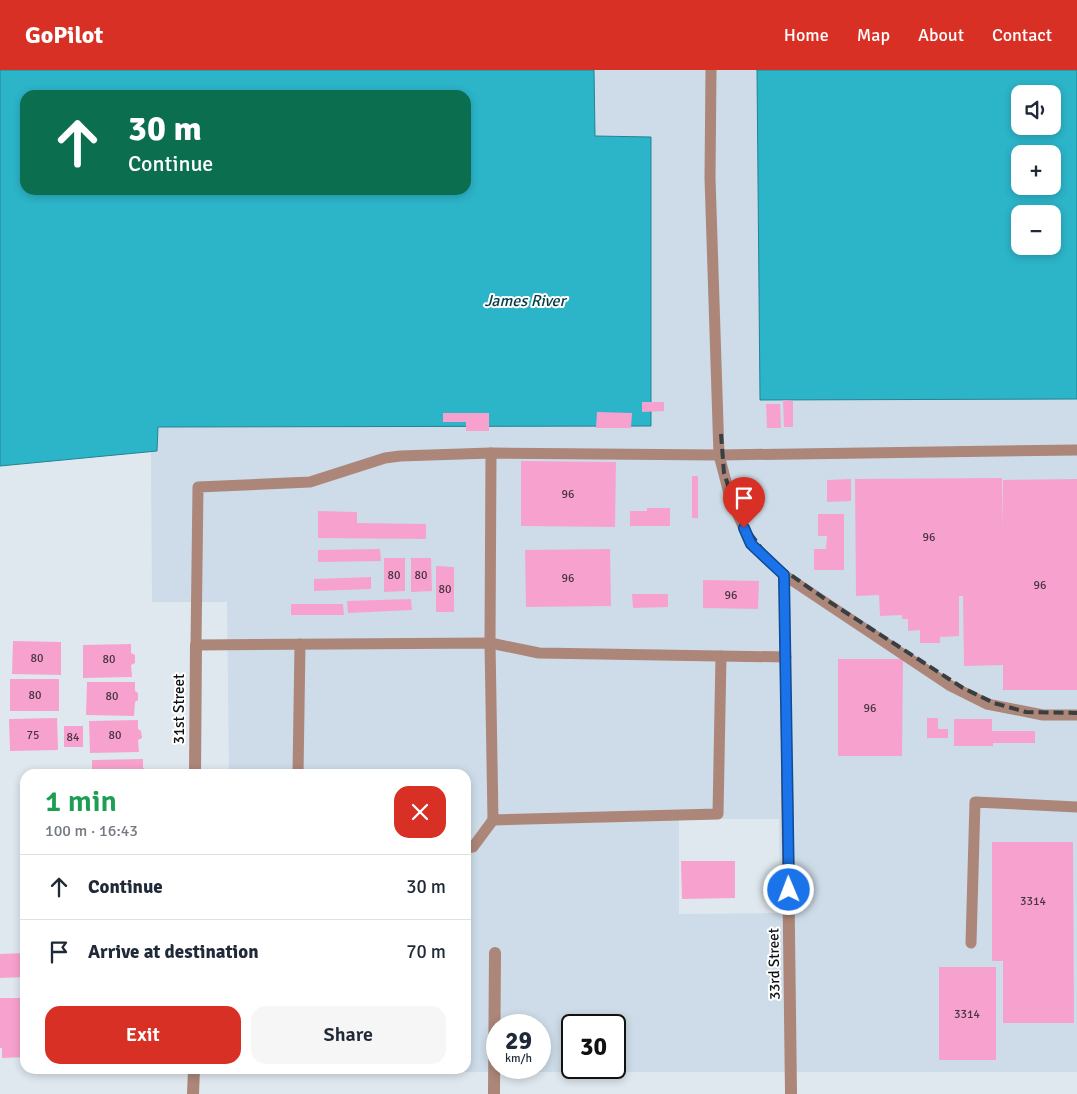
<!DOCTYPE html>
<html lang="en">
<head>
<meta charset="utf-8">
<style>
	:root { --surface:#fff; --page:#f6f6f7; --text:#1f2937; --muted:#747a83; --line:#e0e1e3; --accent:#d93025 }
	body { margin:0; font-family:Signika,sans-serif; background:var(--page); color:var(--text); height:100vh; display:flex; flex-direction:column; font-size:19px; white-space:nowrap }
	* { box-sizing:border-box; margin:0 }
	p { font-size:16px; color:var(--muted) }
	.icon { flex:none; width:28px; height:28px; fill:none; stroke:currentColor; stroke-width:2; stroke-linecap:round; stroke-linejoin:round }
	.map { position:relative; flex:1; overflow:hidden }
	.panel { position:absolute; left:20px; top:699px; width:451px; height:305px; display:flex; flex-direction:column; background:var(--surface); border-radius:15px; box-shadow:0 2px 8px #0003 }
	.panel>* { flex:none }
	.hud { position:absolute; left:20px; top:20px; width:451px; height:105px; border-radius:15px; box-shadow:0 2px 8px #0003; background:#0b6e4f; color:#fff; overflow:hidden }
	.controls { position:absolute; left:1011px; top:15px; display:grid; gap:10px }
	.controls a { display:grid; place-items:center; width:50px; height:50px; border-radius:10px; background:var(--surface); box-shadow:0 2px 8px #0003; font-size:25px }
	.speed { position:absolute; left:486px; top:944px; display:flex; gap:10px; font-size:25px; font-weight:700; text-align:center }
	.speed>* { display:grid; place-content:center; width:65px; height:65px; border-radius:50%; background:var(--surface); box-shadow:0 2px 8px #0003; line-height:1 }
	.speed small { font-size:12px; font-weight:400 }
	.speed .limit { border:2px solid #111; border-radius:8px; background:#fff; color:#111 }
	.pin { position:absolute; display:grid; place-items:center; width:42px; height:42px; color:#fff; margin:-51px -21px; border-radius:50% 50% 50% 0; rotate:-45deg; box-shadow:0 0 5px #0007 }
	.pin .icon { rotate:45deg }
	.me { position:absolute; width:55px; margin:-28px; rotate:359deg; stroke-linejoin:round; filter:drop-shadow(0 0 4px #0008) }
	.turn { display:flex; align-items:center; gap:18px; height:105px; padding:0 25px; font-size:22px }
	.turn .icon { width:65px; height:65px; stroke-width:2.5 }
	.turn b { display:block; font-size:35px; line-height:42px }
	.round { display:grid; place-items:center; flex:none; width:52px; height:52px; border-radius:15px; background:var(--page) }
	.headline { display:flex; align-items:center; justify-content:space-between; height:85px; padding:0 25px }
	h1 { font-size:30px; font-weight:600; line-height:38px; color:#1e9e55 }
	.action { display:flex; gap:10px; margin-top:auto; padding:10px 25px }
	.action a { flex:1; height:58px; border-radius:15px; background:var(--accent); color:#fff; font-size:20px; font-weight:600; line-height:58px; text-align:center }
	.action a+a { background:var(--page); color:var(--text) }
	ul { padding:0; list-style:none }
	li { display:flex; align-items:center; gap:15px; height:65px; padding:0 25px; border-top:1px solid var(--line) }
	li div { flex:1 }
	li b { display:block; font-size:19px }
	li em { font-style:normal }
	header { display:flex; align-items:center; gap:30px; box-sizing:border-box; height:70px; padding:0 25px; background:var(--accent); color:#fff }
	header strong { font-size:24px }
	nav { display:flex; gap:28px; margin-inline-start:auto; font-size:18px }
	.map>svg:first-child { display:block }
</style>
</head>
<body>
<header>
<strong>GoPilot</strong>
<nav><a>Home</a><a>Map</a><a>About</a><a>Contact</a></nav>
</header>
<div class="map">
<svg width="1077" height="1024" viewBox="0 0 1077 1024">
	<rect width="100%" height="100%" fill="#dfe8ef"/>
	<path fill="#cddce8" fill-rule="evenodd" d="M148 0H1077V1002H233V999H466V704H229L227 532H152L149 120H466V25ZM1020 24H1052V56H1020ZM1020 84H1052V116H1020ZM1020 144H1052V176H1020ZM679 749H779L780 843 679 844ZM498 955H540V998H498ZM572 955H615V998H572Z"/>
	<g fill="#2cb4c9" stroke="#238393" fill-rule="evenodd">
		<path d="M0 0H594L595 66 651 67V356L158 357 157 381 0 396ZM25 25H466V120H25Z"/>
		<path d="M757 0H1077V329L760 330ZM1020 24H1052V56H1020ZM1020 84H1052V116H1020ZM1020 144H1052V176H1020Z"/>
	</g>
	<g fill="#f7a2ce">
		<polygon points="783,330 793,331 793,357 784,357"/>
		<polygon points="642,332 664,332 664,341 642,342"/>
		<polygon points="766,334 780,334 781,358 767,358"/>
		<polygon points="597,342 632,343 631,358 596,358"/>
		<polygon points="443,343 489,343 489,361 466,361 466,352 443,352"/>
		<polygon points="521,391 616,392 615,457 521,456"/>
		<rect x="692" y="406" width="6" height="42"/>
		<polygon points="1002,408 1002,459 1003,410 1077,409 1077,620 1003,620 1003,595 964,596 963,526 959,526 959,566 940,567 940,573 920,573 920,560 908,561 908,549 902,549 902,545 880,546 879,525 856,526 855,409"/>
		<polygon points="851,409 851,431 827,432 827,410"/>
		<polygon points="647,438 670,438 670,456 630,456 630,441 647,441"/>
		<polygon points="318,441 357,442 357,453 426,454 426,469 318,468"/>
		<polygon points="818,444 844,444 844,500 814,500 814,479 826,479 827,466 818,466"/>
		<polygon points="380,479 381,491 318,492 318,480"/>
		<polygon points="610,479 611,536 526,537 525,480"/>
		<polygon points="384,488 405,488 405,521 384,522"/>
		<polygon points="411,488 431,488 432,521 411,522"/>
		<polygon points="436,496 454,497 454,542 436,542"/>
		<polygon points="371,507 371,519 314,521 314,509"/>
		<polygon points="703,510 759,511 758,539 703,538"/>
		<polygon points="632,524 668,524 668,537 633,538"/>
		<polygon points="411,529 412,540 348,543 347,531"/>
		<polygon points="291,534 343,534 344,545 291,545"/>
		<polygon points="13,571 61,572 61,605 12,604"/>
		<polygon points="131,574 131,583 135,585 135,593 131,595 132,607 83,608 83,575"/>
		<polygon points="838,589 903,589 902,686 838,686"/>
		<rect x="10" y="609" width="49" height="32"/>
		<polygon points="87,612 135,612 135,621 138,623 138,630 135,632 134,646 86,645"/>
		<polygon points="57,648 58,680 10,681 9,649"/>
		<polygon points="927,648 938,648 938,659 948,659 948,668 927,668"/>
		<polygon points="954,649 992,649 992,661 1035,661 1035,673 993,673 993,676 954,676"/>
		<polygon points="138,650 138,659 141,661 142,668 138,670 139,682 90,683 89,651"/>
		<rect x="64" y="656" width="19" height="21"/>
		<polygon points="143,689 143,698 146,700 146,704 92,704 92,690"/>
		<polygon points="992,772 1073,772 1074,953 1003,953 1003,891 992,891"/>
		<polygon points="681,791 735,791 735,828 682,829"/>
		<polygon points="25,883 25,907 0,908 0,884"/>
		<rect x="939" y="897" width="57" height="93"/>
		<polygon points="0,928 25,928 25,987 2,988 2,978 0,978"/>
	</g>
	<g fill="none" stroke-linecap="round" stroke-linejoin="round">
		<g stroke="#ac8678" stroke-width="11">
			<polyline points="711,0 710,108 719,385 730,427 751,474 784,505 949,615 987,634 1043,645 1077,645"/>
			<polyline points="491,383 490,573 493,750 718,744 721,586"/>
			<polyline points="784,505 787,703"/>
			<polyline points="786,587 539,583 490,573 196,575 198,417 310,412 385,388 400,386 491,383 719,385 1077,380"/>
			<polyline points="298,704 300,574"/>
			<polyline points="466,778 473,777 493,750"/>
			<polyline points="971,873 975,732 1077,737"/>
		</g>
		<g stroke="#ac8678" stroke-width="12">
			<polyline points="787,703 791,1024"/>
			<polyline points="195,704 196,575"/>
			<polyline points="193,1024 194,999"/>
			<polyline points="494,1024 495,883"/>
		</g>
		<polyline stroke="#393e41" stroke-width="4" stroke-dasharray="10 5" stroke-linecap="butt" points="721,364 724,403 734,433 745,456 764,482 785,501 825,529 963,618 994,633 1026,642 1077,643"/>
	</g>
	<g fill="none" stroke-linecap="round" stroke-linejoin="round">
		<g stroke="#114b97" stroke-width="12">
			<polyline id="route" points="744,458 751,474 784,505 789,820"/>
		</g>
		<use href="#route" stroke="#1a73e8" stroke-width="9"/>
	</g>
	<g text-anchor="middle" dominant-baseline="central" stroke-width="4" stroke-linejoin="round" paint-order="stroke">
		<g font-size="12" fill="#493642">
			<text x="568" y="424">96</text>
			<text x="929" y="467">96</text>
			<text x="394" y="505">80</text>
			<text x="421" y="505">80</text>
			<text x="568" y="508">96</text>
			<text x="1040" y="515">96</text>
			<text x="445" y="519">80</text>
			<text x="731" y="525">96</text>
			<text x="37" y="588">80</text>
			<text x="109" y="589">80</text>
			<text x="35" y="625">80</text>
			<text x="112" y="626">80</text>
			<text x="870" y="638">96</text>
			<text x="33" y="665">75</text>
			<text x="115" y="665">80</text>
			<text x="73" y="667">84</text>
			<text x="1033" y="831">3314</text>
			<text x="967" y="944">3314</text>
		</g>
		<g font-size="15" fill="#0f1214" stroke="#fff">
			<text transform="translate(179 639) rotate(-90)">31st Street</text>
			<text transform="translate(774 894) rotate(-91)">33rd Street</text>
		</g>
		<g font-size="16" font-style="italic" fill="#003c45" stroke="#fff">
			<text x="525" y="231">James River</text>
		</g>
	</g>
</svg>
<div class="controls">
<a><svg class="icon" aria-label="sound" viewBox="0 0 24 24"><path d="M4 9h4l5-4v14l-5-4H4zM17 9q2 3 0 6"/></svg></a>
<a>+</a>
<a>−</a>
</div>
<div class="speed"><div>29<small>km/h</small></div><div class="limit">30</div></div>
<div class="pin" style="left:744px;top:458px;background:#d93025"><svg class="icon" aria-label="arrive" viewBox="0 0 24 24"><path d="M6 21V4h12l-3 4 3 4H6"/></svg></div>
<svg class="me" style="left:789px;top:820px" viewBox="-20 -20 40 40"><circle r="17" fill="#1a73e8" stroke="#fff" stroke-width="3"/><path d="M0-11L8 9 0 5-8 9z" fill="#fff"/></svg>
<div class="hud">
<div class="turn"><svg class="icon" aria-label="ahead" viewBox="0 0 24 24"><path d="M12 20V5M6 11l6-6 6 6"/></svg><div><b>30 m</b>Continue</div></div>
</div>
<section class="panel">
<div class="headline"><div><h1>1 min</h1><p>100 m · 16:43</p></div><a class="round" style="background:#d93025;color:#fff"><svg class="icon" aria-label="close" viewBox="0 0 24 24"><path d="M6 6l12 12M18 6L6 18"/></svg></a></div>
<ul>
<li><svg class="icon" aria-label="ahead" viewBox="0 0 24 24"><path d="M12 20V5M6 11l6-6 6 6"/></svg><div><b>Continue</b></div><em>30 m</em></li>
<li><svg class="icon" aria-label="arrive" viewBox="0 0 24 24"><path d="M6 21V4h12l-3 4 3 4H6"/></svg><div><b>Arrive at destination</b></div><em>70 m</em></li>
</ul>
<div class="action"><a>Exit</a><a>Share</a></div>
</section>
</div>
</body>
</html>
